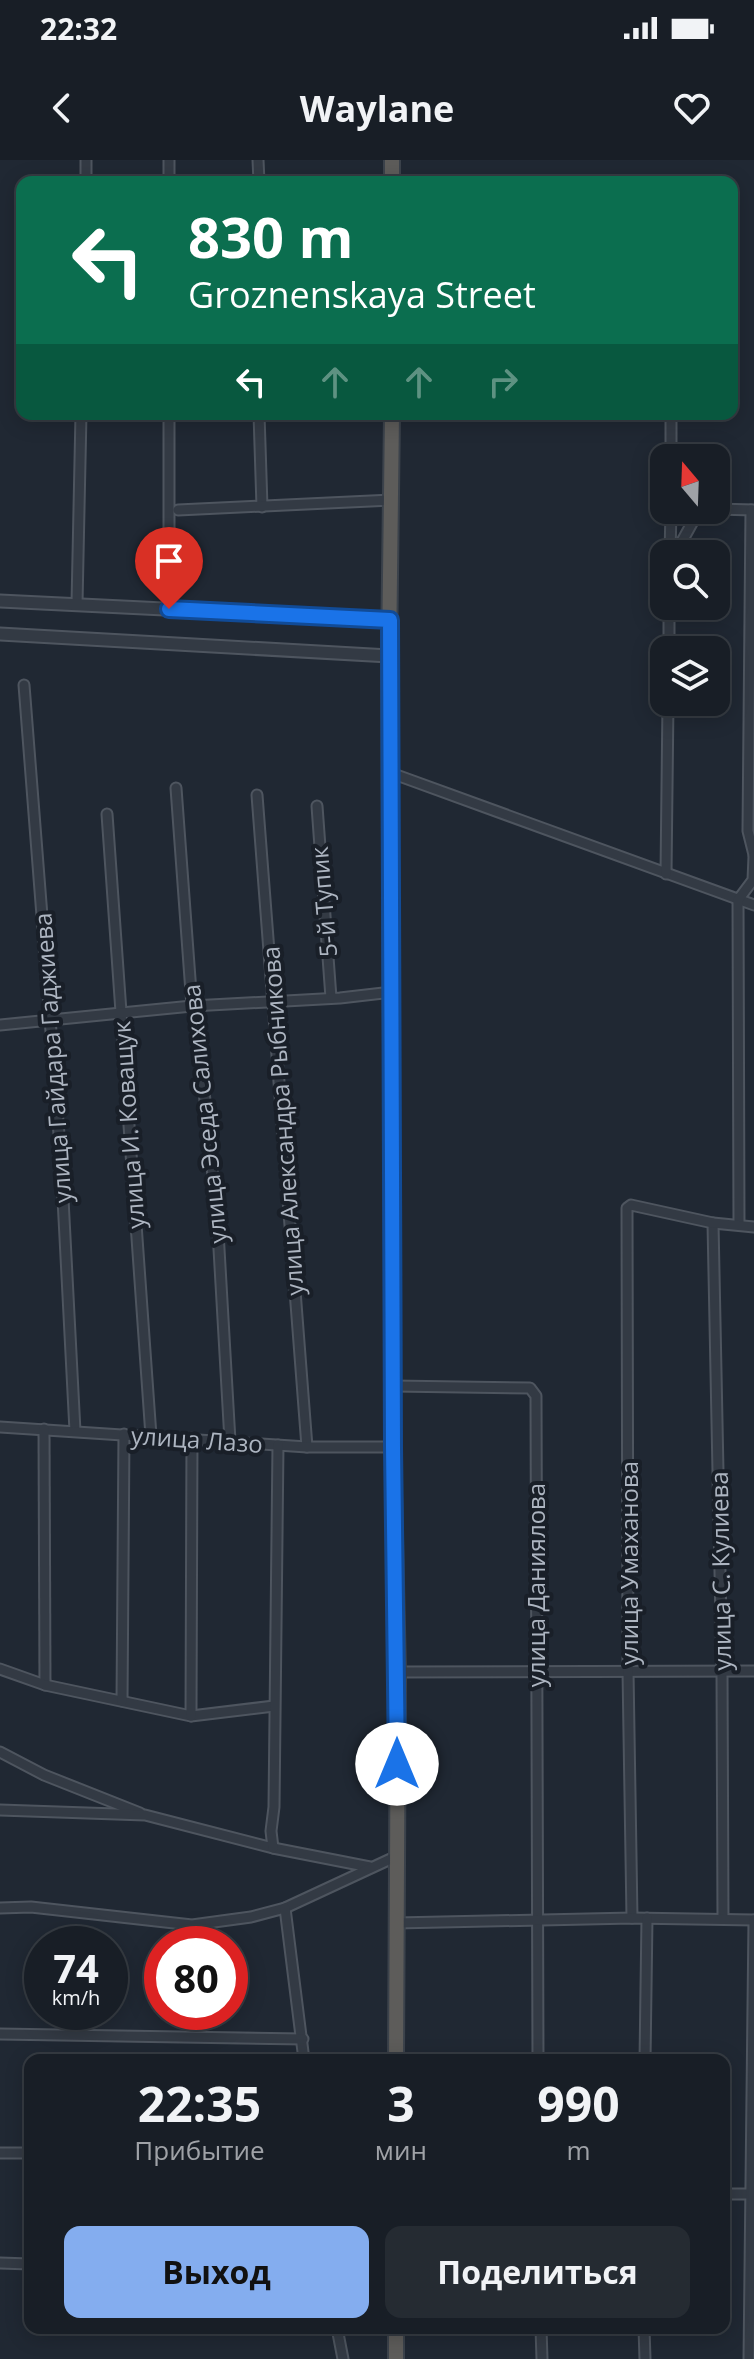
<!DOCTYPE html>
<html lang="ru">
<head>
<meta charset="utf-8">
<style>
	:root { --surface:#181e26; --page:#252b32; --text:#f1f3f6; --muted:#9fa2a7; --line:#363c43; --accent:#84adef }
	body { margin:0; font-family:"Open Sans",sans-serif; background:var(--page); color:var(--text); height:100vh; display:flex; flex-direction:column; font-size:30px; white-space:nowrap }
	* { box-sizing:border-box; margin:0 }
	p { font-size:26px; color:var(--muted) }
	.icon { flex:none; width:44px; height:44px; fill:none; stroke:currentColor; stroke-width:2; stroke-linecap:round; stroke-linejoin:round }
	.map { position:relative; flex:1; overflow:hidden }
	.sheet { position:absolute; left:24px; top:1894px; width:706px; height:280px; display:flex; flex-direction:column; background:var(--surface); border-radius:16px; box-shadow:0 4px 20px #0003,0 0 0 2px var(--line) }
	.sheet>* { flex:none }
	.top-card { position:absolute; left:16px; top:16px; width:722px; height:244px; border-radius:16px; box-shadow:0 4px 20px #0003,0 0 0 2px var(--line); background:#0b6e4f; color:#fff; overflow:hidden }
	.needle { width:52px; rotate:341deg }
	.buttons { position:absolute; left:650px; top:284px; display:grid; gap:16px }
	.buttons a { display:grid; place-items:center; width:80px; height:80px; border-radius:16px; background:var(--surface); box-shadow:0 4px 20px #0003,0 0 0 2px var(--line); font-size:40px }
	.speed { position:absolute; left:24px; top:1766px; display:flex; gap:16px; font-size:40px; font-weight:700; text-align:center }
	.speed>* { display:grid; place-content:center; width:104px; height:104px; border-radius:50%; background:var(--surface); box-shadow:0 4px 20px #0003,0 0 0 2px var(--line); line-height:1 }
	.speed small { font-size:20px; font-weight:400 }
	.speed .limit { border:12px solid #d22; background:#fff; color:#111 }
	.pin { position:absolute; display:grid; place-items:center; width:68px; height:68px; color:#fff; margin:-82px -34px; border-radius:50% 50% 50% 0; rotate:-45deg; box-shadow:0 0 8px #0007 }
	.pin .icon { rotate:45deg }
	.me { position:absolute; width:88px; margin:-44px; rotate:0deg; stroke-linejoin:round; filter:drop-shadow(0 0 6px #0008) }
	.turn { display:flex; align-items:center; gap:28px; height:168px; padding:0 40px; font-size:36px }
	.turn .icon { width:104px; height:104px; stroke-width:2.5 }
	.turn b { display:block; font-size:56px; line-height:68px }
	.lanes { display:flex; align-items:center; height:76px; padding:0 40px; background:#0003; justify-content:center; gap:40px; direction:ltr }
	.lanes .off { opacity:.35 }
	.eta { display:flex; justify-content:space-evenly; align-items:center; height:136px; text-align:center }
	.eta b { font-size:48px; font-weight:700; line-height:56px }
	.primary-button { display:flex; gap:16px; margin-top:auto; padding:16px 40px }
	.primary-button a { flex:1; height:92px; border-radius:16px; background:var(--accent); color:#111; font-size:32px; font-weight:700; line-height:92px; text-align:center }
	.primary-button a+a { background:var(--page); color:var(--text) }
	.status { display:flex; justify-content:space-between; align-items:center; height:56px; padding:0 40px; background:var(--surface); direction:ltr }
	.status svg { height:22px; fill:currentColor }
	header { display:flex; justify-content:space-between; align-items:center; height:104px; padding:0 40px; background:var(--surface); font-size:36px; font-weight:700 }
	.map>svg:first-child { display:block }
</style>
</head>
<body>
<div class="status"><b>22:32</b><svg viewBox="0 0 49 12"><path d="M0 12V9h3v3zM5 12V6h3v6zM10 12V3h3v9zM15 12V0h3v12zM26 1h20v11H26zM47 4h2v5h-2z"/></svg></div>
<header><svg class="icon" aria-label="back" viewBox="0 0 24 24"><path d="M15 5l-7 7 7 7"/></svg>Waylane<svg class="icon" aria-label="heart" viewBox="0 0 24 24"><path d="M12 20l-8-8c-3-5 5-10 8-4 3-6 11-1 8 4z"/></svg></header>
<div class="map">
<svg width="754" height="2199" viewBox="0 0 754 2199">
	<rect width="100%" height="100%" fill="#202833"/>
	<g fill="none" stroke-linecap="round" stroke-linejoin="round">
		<g stroke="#4e555f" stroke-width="13">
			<g id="minor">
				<polyline points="169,0 169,22"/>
				<polyline points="258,0 259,22"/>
				<polyline points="86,22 86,0"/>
				<polyline points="169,254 169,449"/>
				<polyline points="259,254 262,347"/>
				<polyline points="671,298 671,254"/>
				<polyline points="716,349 754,350"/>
				<polyline points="178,350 392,340"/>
				<polyline points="751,350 748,671 754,695"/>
				<polyline points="670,394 671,350"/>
				<polyline points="675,394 696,356 710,350"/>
				<polyline points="77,444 81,254"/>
				<polyline points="669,490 669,446"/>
				<polyline points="24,525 61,1000 75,1271"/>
				<polyline points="391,613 754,745"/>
				<polyline points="176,628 192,846 196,856 217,1054 230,1281"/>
				<polyline points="257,635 307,1287"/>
				<polyline points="317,646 331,838"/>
				<polyline points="107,654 151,1276"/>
				<polyline points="666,714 668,542"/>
				<polyline points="0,865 192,846 340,838 392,832"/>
				<polyline points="713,1063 722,1511 723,1759"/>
				<polyline points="739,1064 738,740 753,720 754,696"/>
				<polyline points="394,1226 530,1228 536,1236 538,1900"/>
				<polyline points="0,1267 307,1287 393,1287"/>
				<polyline points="44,1269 45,1525"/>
				<polyline points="0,1509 45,1525 191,1556 274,1546"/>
				<polyline points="398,1512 754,1511"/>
				<polyline points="122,1541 124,1274"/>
				<polyline points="191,1556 192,1278"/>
				<polyline points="0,1592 44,1615 140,1653"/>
				<polyline points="0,1650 145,1655 273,1688 370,1707"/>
				<polyline points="273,1688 271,1671 274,1647 278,1285"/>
				<polyline points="0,1748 31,1747 192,1765 251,1757 285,1748 397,1696"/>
				<polyline points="285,1748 304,1900"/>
				<polyline points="632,1758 628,1511 627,1048 631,1045 713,1063 754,1067"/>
				<polyline points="396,1763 632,1758 754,1760"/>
				<polyline points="0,1874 303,1879"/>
				<polyline points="645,1900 647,1758"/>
				<polyline points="0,1993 30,1993"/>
				<polyline points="724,2034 754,2034"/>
				<polyline points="0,2103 30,2104"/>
				<polyline points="337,2168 343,2199"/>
				<polyline points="541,2168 542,2199"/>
				<polyline points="644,2168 645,2199"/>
				<polyline points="749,2199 754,1760"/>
			</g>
		</g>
		<g stroke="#4e555f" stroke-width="15">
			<g id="tertiary">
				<polyline points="0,441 390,460"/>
				<polyline points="0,474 389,496"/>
			</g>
		</g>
		<g stroke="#3b424b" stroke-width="18">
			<g id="trunk">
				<polyline points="392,22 392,0"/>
				<polyline points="392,254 389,496 393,1287 398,1512 396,1900"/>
				<polyline points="396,2199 396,2168"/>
			</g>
		</g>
		<use href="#minor" stroke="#333a44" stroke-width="9"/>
		<use href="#tertiary" stroke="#333a44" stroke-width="11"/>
		<use href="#trunk" stroke="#5d5c5a" stroke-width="14"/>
	</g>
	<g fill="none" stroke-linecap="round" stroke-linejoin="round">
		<g stroke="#114b97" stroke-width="20">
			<polyline id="route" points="169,449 390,460 393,1287 397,1604"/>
		</g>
		<use href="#route" stroke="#1a73e8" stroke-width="14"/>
	</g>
	<g text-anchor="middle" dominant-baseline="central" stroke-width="8" stroke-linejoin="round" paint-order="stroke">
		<g font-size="24" fill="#adb5c1" stroke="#191f28">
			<text transform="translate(323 742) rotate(-95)">5-й Тупик</text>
			<text transform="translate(52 898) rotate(-94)">улица Гайдара Гаджиева</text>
			<text transform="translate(204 954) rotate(-96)">улица Эседа Салихова</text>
			<text transform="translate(282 961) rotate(-94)">улица Александра Рыбникова</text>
			<text transform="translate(128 965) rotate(-94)">улица И. Коващук</text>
			<text transform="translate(197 1279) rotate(4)">улица Лазо</text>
			<text transform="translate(628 1403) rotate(-90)">улица Умаханова</text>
			<text transform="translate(720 1411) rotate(-91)">улица С. Кулиева</text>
			<text transform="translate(535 1425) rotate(-90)">улица Даниялова</text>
		</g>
	</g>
</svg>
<div class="buttons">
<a><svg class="needle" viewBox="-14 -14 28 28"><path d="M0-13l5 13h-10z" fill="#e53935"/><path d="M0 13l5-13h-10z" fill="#9fa2a7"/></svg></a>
<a><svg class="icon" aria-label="search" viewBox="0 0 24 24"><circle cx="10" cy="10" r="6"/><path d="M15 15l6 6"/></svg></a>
<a><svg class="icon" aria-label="layers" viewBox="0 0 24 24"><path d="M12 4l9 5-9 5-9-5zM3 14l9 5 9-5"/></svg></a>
</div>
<div class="speed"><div>74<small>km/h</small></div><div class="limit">80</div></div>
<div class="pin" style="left:169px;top:449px;background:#d93025"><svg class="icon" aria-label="arrive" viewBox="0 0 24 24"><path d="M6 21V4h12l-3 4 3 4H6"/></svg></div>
<svg class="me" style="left:397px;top:1604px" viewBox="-20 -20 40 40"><circle r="19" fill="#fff"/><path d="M0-13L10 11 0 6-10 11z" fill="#1a73e8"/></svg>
<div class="top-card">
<div class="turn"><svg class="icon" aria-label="left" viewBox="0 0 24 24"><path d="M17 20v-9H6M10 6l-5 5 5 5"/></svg><div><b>830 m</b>Groznenskaya Street</div></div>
<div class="lanes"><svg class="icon" aria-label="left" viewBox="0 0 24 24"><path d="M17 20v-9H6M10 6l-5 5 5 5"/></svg><svg class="icon off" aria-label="ahead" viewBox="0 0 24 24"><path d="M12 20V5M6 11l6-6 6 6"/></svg><svg class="icon off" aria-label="ahead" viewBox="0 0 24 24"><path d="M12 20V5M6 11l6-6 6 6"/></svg><svg class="icon off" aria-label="right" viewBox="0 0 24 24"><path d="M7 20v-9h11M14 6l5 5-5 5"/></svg></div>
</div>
<section class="sheet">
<div class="eta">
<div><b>22:35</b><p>Прибытие</p></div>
<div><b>3</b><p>мин</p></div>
<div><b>990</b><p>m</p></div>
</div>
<div class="primary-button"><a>Выход</a><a>Поделиться</a></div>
</section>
</div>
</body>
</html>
